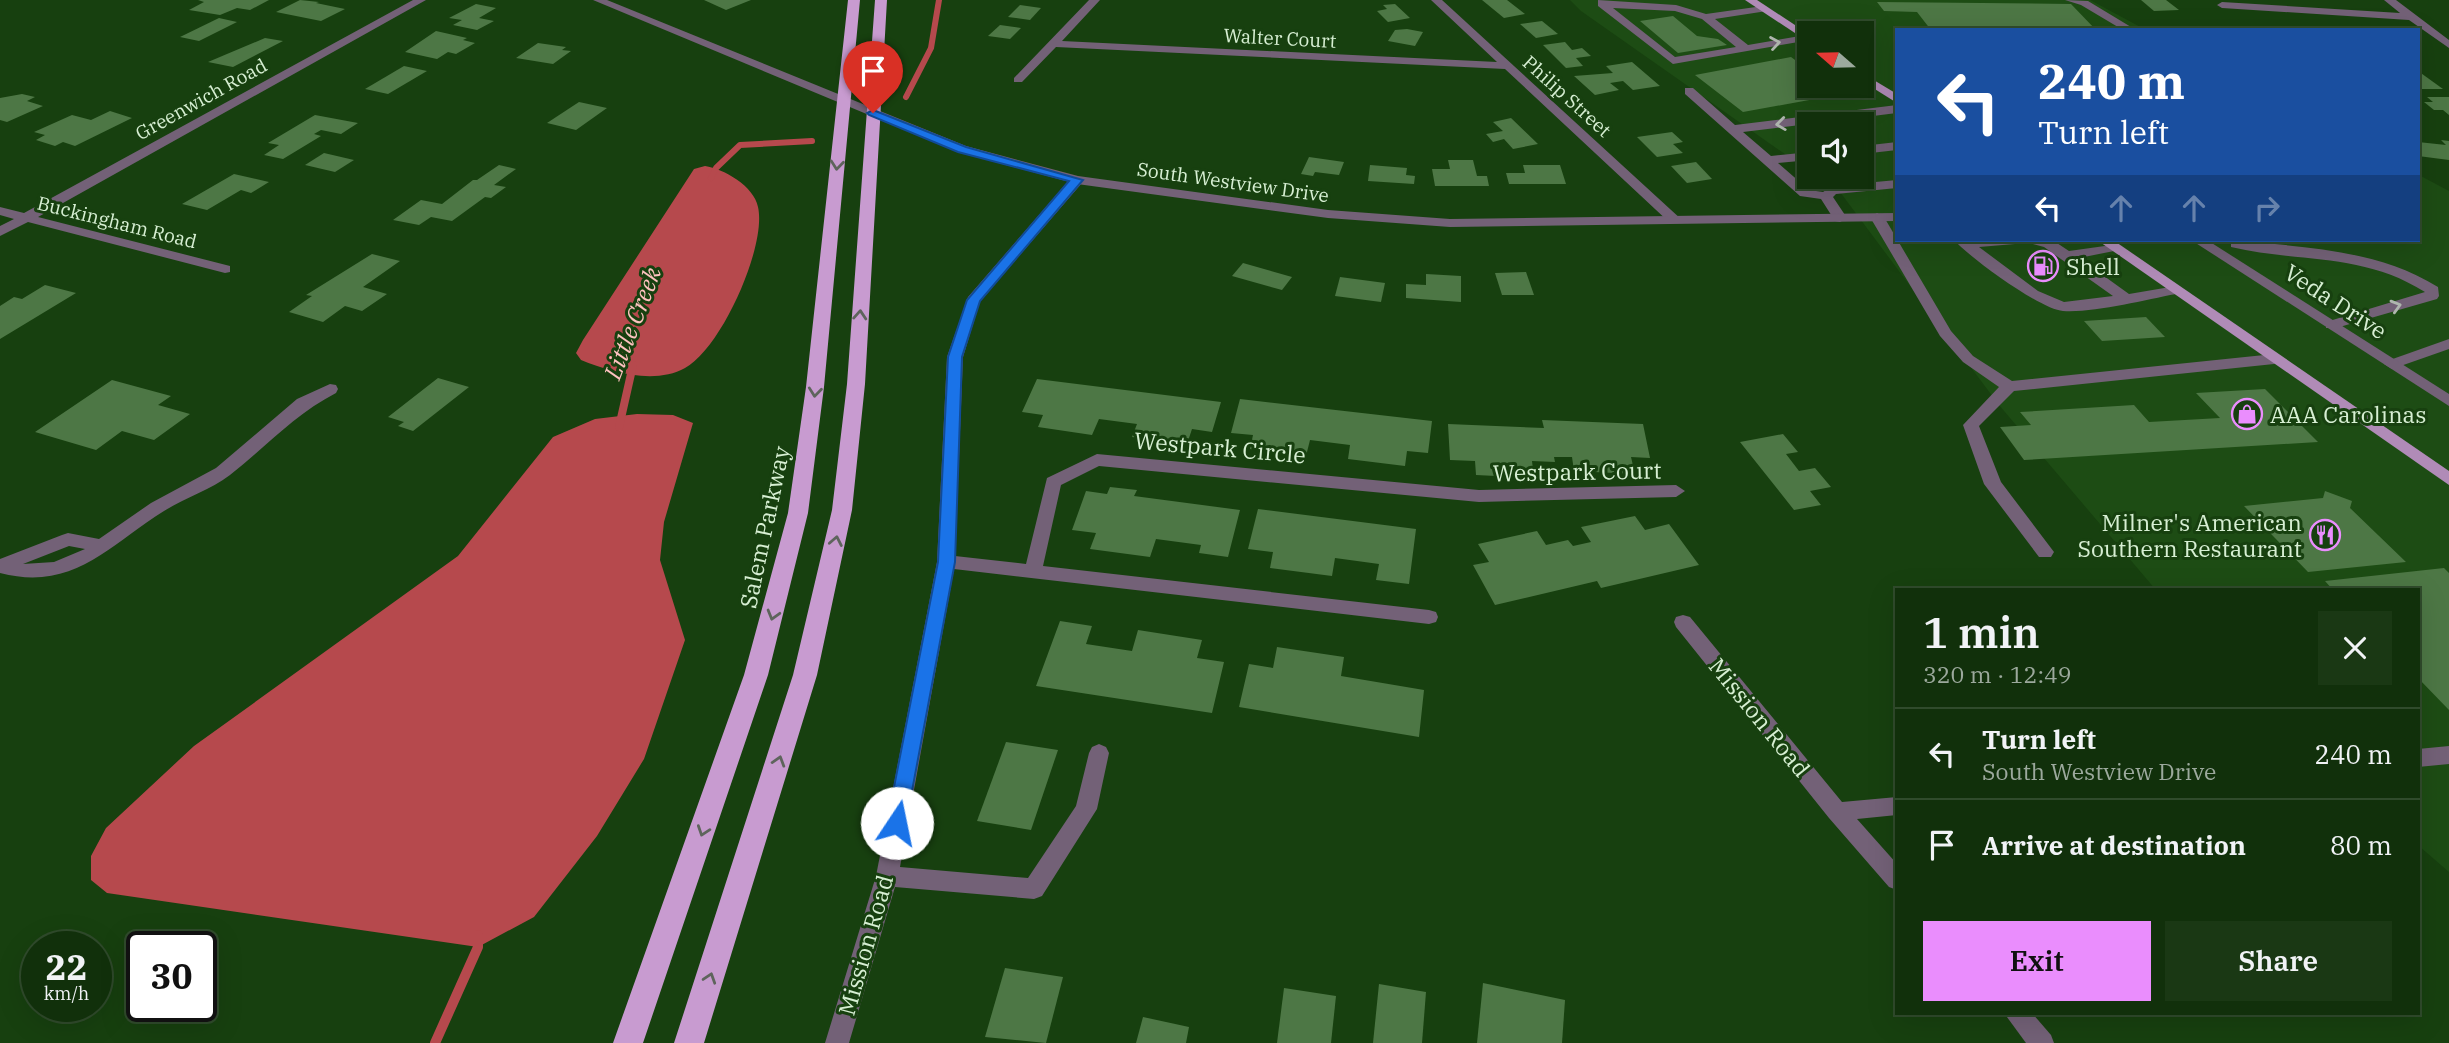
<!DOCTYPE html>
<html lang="en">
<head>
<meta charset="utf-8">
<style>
	:root { --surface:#11300b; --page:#1a3814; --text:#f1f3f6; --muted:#9ca99d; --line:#304b2c; --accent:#ea8dfd }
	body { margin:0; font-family:"IBM Plex Serif",serif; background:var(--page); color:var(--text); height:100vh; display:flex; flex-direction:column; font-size:26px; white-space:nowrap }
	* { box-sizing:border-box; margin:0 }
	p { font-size:23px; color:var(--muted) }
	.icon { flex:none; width:38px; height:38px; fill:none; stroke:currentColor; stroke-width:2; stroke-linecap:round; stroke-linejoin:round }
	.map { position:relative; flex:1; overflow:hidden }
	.details { position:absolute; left:1895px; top:588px; width:525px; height:427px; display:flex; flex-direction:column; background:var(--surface); border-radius:0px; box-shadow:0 7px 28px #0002,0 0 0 2px var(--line) }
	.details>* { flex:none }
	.hud { position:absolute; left:1895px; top:28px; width:525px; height:214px; border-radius:0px; box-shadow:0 7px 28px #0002,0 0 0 2px var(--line); background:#1a4fa0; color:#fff; overflow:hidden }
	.needle { width:46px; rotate:290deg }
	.fabs { position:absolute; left:1797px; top:21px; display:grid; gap:14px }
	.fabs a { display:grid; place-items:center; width:77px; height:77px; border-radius:0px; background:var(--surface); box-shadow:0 7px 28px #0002,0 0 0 2px var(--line); font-size:35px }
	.speed { position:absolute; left:21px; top:931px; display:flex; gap:14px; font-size:35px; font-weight:700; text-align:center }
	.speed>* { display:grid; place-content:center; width:91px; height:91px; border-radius:50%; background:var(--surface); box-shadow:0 7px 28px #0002,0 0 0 2px var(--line); line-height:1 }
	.speed small { font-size:18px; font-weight:400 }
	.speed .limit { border:4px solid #111; border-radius:10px; background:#fff; color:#111 }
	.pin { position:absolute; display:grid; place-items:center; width:60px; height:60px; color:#fff; margin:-72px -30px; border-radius:50% 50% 50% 0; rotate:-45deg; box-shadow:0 0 7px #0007 }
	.pin .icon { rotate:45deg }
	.me { position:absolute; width:77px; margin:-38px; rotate:11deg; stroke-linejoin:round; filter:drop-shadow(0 0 5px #0008) }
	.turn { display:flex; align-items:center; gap:24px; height:147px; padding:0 28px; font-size:32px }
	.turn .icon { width:91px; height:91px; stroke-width:2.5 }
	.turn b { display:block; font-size:49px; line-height:60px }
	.lanes { display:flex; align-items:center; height:66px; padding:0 28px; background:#0003; justify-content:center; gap:35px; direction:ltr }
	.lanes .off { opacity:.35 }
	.round { display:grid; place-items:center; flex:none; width:74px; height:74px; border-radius:0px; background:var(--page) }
	.summary { display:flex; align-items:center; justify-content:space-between; height:119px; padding:0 28px }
	h1 { font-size:42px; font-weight:600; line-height:52px }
	.button { display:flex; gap:14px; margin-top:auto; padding:14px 28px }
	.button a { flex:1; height:80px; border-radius:0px; background:var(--accent); color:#111; font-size:28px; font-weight:600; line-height:80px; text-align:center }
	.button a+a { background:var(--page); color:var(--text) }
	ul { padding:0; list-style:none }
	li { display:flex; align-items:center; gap:21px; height:91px; padding:0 28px; border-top:2px solid var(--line) }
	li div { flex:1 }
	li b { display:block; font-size:26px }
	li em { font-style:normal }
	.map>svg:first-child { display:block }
</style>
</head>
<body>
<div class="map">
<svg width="2449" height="1043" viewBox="0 0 2449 1043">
	<rect width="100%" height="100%" fill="#17400f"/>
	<path fill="#1d4c14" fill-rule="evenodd" d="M1570 0H2090L2146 30H1897V240H2418L2419 175 2449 191V872L2419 846 2418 590H2156L1999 405 1840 192 1818 177H1862V124H1810L1809 171 1581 11ZM1810 33H1862V86H1810Z"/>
	<g fill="#b6494d">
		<path d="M705 166C724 169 754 186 758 207 767 246 721 349 685 368 655 385 610 372 581 360L576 353 583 340 694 169Z"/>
		<polygon points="637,414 673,415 693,423 664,522 660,560 685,640 644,759 597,836 534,917 478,947 107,893 91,880 91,856 106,828 194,746 458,556 553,437 595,419"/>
	</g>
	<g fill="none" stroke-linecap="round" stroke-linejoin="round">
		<g stroke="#b6494d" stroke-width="6">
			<polyline points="906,97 931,48 939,0"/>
			<polyline points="711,178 716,168 740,145 812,141"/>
		</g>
		<polyline stroke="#b6494d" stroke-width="8" points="619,427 633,365"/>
		<polyline stroke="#b6494d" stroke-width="10" points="435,1043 478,947 478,935"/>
	</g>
	<g fill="#4d7745">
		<polygon points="198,0 269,0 250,10 237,8 220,15 189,10 204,2"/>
		<polygon points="300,0 319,2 316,3 345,9 321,21 276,12"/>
		<polygon points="704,0 751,0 726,10"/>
		<polygon points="1482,0 1507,0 1525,14 1504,18"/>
		<polygon points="2141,0 2166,0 2179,10 2154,11"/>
		<polygon points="1877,2 2071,4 2096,30 1931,30 1917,12 1884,11"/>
		<polygon points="476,4 496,8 479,18 494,21 477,30 453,25 462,20 449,18"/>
		<polygon points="1395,4 1410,18 1388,22 1377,11 1387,9 1383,5"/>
		<polygon points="1020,5 1041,8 1030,20 1008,17"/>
		<polygon points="1673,16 1697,36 1718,39 1727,45 1678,53 1640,21"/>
		<polygon points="219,18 237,22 199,41 180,37"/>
		<polygon points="1542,21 1558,34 1536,38 1520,24"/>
		<polygon points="1000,25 1021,28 1010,39 988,36"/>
		<polygon points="1407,29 1423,32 1415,46 1388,41 1395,30"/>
		<polygon points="436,31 467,38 463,40 475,43 456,54 448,52 437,59 405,52"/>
		<polygon points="265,38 283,41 233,67 208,62"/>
		<polygon points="1565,42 1572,50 1582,48 1591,56 1576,58 1583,66 1566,68 1543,45"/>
		<polygon points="538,43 566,47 562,50 571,51 553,64 516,58"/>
		<polygon points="1791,57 1810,71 1810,86 1831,86 1842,94 1743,112 1695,75"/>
		<polygon points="1632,62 1660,86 1633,90 1623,81 1610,83 1619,90 1595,95 1574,76 1613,73 1606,66"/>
		<polygon points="404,66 427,71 388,94 365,89"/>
		<polygon points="2418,71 2443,89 2418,89"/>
		<polygon points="22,94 35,97 27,101 43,106 7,122 0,120 0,98"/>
		<polygon points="2427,97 2449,97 2449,115 2443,110 2434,110 2424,102 2433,102"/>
		<polygon points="579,102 607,108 576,130 547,123"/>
		<polygon points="110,111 132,118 75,146 63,142 55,146 36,140 45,135 34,132 72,115 91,120"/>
		<polygon points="315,115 358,123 341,134 321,130 314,134 321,136 283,159 264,155 279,145 268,143"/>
		<polygon points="1511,118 1538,144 1513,149 1504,139 1493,142 1486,134 1503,131 1493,122"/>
		<polygon points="1672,132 1683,142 1673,144 1683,153 1657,157 1637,137"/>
		<polygon points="2441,140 2449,141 2449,160 2418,156 2418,142 2446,145"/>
		<polygon points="324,153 354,160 335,172 305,165"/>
		<polygon points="1309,157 1344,162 1339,175 1315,172 1313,176 1301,174"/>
		<polygon points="1448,160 1473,160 1477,176 1487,176 1489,186 1435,186 1432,169 1450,169"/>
		<polygon points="1696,162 1712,179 1687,183 1671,166"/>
		<polygon points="499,165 516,169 494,185 506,187 491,198 485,197 452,221 431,217 419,225 393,220 421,200 442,204 473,180 477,180"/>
		<polygon points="1370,165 1407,168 1406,175 1415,176 1414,184 1368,181"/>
		<polygon points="1523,165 1560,165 1566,184 1509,184 1506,173 1525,173"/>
		<polygon points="234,174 269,182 251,193 241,190 207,210 182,204"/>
		<polygon points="372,254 400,261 363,287 387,294 362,311 345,306 323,322 289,312 312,296 306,295"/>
		<polygon points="1243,263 1292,277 1282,290 1232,276"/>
		<polygon points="1526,272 1534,295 1502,295 1495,273"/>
		<polygon points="1426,274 1461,276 1461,302 1406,298 1406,284 1426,285"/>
		<polygon points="1340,277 1385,283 1381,302 1335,296"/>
		<polygon points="45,285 76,293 0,339 0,306 14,297 22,299"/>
		<polygon points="2146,317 2165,337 2102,341 2084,321"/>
		<polygon points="438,378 469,387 413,431 398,426 404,422 388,417"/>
		<polygon points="1037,379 1221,402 1212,432 1192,429 1187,444 1132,437 1137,424 1099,419 1092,435 1038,427 1043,415 1022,412"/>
		<polygon points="112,380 171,396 158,405 190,414 154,440 122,431 96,450 35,432"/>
		<polygon points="2265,389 2318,442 2024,460 2000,427 2031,425 2020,412 2134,405 2149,422 2220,418 2196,393"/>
		<polygon points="1240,399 1432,421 1428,453 1407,451 1405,466 1348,459 1350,445 1310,440 1306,456 1250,449 1253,435 1231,433"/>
		<polygon points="1542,420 1643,424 1650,458 1631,457 1635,474 1574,471 1572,457 1554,457 1555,462 1532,461 1534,478 1476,475 1475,461 1450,460 1448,424 1544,428"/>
		<polygon points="1783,434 1798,452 1786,454 1799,471 1815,468 1831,487 1810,491 1821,505 1794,510 1740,442"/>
		<polygon points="1110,487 1137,490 1134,496 1240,510 1228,557 1199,553 1201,545 1156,539 1150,557 1090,549 1096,533 1072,530 1086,491 1107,494"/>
		<polygon points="2325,491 2352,501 2350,508 2406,562 2308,572 2244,506 2323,498"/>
		<polygon points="1258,509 1416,529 1409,584 1376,580 1379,564 1335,558 1332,576 1270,568 1273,552 1248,549"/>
		<polygon points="1635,516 1645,530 1669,524 1699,565 1601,588 1597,581 1495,605 1473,565 1489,562 1478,544 1537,531 1546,545 1568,540 1573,546 1591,542 1581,527"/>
		<polygon points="2444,568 2449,573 2449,710 2418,678 2418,590 2333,590 2325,581"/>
		<polygon points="1060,621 1092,626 1086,644 1132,651 1138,630 1202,640 1197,658 1224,662 1212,713 1036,686"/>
		<polygon points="1277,647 1344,657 1341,676 1424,690 1419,737 1239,707 1249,664 1273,668"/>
		<polygon points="1006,742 1058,750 1031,830 977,821"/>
		<polygon points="1005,968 1063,977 1046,1043 985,1037"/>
		<polygon points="1483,983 1565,1000 1562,1043 1477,1043"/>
		<polygon points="1379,984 1426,992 1422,1043 1373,1043"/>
		<polygon points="1284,988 1336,996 1331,1043 1277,1043"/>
		<polygon points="1143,1017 1189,1027 1186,1043 1136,1043"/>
	</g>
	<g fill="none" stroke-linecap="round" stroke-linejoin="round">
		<g fill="#736177" fill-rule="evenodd">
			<path d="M1598 0 1676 5 1706 14 1763 6 1767 7V11L1715 19 1748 45 1806 35 1810 36V40L1673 64 1598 6ZM1613 8 1675 11 1702 19 1736 47 1675 57Z"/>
			<polygon points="2065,0 2088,1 2136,30 2123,30 2081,5"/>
			<polygon points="1685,88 1693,88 1735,125 1897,105 1897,113 1743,132 1771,156 1810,152 1810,160 1778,163 1809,190 1823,192 1832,186 1897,180 1897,188 1836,194 1833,197 1847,218 1840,222 1835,221 1821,199 1800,196 1685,94"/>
			<polygon points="1897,142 1897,150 1862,154 1862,146"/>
			<polygon points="1877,213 1884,217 1951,331 1973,356 2012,381 2274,354 2282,359 2274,364 2014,391 1979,426 2001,482 2054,552 2051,557 2039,557 1984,484 1963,425 1999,387 1963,362 1940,336 1870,217"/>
			<path d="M1954 240H2022L2015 244 1979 247 2038 291 2064 302 2113 296 2044 247 2029 243 2027 240 2054 241 2069 251 2119 244V250L2079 258 2129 294 2176 286 2183 290 2176 294C2144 300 2094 313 2063 311 2041 310 1969 257 1954 240Z"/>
			<path d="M2236 240C2305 248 2377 249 2438 287L2439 296 2437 299 2336 328H2326V322L2425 292C2362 252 2299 263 2231 247V241Z"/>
			<polygon points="2449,339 2449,349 2392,369 2384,364 2387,361"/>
			<path d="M330 384 336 385 338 389 336 393C295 414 266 447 230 475 210 490 185 498 164 511 108 546 73 592 0 573V559L62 535 68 533 99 539 151 503 216 468 297 399ZM69 546 85 549 54 562 23 564Z"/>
		</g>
		<g fill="#736177" fill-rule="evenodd">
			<polygon points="413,0 426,0 38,217 230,266 230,272 225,273 28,222 0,236 0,226 14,219 0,215 0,207 24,213"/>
			<polygon points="1089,0 1100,0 1062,41 1497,62 1431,0 1442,0 1682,220 1680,223 1670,223 1505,69 1056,47 1022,82 1014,82 1014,78"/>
			<polygon points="2384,0 2396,0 2449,40 2449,48 2409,20 2222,8 2217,5 2222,2 2400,13"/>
			<polygon points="1077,176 1084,180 1082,183 980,301 963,357 955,556 1026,564 1047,478 1097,454 1479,490 1676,485 1685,491 1676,497 1479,502 1099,466 1061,485 1043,566 1429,610 1436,612 1438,617 1436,622 1429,624 954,569 900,867 1028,878 1076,806 1089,753 1092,747 1099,744 1106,747 1109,753 1097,809 1042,896 1034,899 895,887 849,1043 825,1043 876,876 937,562 947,357 968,297 1072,177"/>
			<polygon points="2191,240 2207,240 2449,394 2449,406"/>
			<polygon points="1683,615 1690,617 1842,802 1897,797 1897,815 1857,819 1897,864 1897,890 1889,887 1829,818 1676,627 1674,622 1676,617"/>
			<polygon points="2449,746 2449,764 2418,767 2418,749"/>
			<polygon points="2004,1013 2032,1013 2051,1035 2054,1043 2026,1043"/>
		</g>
		<polygon fill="#736177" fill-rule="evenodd" points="593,0 607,0 966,146 1078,176 1328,210 1450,219 1897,213 1897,221 1450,227 1328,218 1077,184 958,152"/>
		<g fill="#b08bb7" fill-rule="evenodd">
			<polygon points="1745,0 1757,0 1810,35 1810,43"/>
			<polygon points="1862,73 1897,94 1897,103 1862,81"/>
			<polygon points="2097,240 2113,240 2449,471 2449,485"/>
		</g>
		<g fill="#c89bd0" fill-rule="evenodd">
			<polygon points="848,0 860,0 824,387 808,513 768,675 643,1043 613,1043 744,675 788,513 806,387"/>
			<polygon points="875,0 887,0 865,384 852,510 817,675 704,1043 674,1043 793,675 832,510 847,384"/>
		</g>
	</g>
	<defs><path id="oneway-chevron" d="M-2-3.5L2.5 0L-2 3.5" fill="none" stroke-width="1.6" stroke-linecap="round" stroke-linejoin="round" transform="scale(1.75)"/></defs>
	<g stroke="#afb6ae">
		<use href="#oneway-chevron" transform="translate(1775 43) rotate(-9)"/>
		<use href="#oneway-chevron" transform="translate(1781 124) rotate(173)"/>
		<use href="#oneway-chevron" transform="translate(2396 306) rotate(-16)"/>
	</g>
	<g stroke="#5e645c">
		<use href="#oneway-chevron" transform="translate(837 165) rotate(96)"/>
		<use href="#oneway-chevron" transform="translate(860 315) rotate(-86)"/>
		<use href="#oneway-chevron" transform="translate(815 392) rotate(96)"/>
		<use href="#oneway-chevron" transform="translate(836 541) rotate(-79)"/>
		<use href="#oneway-chevron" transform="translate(773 615) rotate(106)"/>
		<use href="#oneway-chevron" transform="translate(779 761) rotate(-73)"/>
		<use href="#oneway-chevron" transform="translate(703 831) rotate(109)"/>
		<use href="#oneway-chevron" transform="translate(710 978) rotate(-72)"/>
	</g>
	<polygon fill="#1a73e8" stroke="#114b97" stroke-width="2" points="873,110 966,147 1083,180 980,301 962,357 955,562 906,823 903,829 897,832 890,829 887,823 938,562 948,357 967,300 1069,181 958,152 869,115 867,113"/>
	<defs>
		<g id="fuel-ring" transform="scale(1.575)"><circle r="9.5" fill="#17400f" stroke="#ea8dfd" stroke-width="1.5"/><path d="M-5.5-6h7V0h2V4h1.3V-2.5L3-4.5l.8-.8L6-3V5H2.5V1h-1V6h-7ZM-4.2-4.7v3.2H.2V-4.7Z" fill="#ea8dfd"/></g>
		<g id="shop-ring" transform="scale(1.575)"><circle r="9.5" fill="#17400f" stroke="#ea8dfd" stroke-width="1.5"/><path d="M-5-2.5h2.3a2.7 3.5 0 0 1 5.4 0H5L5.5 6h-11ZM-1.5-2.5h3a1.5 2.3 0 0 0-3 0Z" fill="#ea8dfd"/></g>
		<g id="restaurant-ring" transform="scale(1.575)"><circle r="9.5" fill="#17400f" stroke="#ea8dfd" stroke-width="1.5"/><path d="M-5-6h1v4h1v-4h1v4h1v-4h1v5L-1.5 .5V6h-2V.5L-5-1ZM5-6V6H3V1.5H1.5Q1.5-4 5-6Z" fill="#ea8dfd"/></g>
	</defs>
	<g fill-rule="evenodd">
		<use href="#fuel-ring" x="2043" y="266"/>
		<use href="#shop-ring" x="2247" y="414"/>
		<use href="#restaurant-ring" x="2325" y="535"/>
	</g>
	<g text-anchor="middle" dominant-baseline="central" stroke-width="6" stroke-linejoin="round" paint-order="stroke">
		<g font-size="19" fill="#d7efd3" stroke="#17400f">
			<text transform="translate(1280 38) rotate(3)">Walter Court</text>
			<text transform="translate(1567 96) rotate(42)">Philip Street</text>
			<text transform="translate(201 99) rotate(-29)">Greenwich Road</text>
			<text transform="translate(1233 182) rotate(8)">South Westview Drive</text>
			<text transform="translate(117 222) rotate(14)">Buckingham Road</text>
		</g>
		<g font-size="23" fill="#d7efd3" stroke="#17400f" text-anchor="start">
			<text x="2066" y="266">Shell</text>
			<text x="2270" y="414">AAA Carolinas</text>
			<text x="2302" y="522" text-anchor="end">Milner's American<tspan x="2302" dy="26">Southern Restaurant</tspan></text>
		</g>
		<g font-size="23" fill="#d7efd3" stroke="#17400f">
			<text transform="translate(2336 301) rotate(33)">Veda Drive</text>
			<text transform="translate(1220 447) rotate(5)">Westpark Circle</text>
			<text transform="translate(1577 471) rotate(-1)">Westpark Court</text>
			<text transform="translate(764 527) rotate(-78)">Salem Parkway</text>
			<text transform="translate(1760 717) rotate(51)">Mission Road</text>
			<text transform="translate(865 945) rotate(-74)">Mission Road</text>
		</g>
		<g font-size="24" font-style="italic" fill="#fec2c0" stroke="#17400f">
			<text transform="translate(632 323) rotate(-69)">Little Creek</text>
		</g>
	</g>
</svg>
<div class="fabs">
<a><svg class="needle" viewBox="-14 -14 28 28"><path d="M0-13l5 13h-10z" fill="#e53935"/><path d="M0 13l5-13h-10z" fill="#9ca99d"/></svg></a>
<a><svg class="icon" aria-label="sound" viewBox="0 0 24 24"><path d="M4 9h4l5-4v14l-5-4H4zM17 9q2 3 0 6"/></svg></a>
</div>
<div class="speed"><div>22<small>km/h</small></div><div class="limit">30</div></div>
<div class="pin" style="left:873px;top:113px;background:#d93025"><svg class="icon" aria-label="arrive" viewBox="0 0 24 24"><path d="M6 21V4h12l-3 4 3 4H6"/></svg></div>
<svg class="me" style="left:897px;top:823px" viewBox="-20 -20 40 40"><circle r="19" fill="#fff"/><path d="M0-13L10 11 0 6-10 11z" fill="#1a73e8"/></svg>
<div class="hud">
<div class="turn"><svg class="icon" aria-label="left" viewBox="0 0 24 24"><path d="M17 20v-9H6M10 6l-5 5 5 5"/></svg><div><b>240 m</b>Turn left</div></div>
<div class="lanes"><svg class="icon" aria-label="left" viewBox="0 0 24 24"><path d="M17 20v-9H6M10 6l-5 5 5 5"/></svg><svg class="icon off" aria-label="ahead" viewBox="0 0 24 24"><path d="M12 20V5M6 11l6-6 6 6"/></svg><svg class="icon off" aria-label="ahead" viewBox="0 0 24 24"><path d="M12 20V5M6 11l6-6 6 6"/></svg><svg class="icon off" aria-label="right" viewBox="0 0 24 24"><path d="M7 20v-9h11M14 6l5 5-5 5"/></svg></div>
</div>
<section class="details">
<div class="summary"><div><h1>1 min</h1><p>320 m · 12:49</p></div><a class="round"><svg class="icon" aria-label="close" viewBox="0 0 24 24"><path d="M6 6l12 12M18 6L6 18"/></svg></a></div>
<ul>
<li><svg class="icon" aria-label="left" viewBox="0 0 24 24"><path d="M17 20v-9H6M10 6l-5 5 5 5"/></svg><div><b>Turn left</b><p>South Westview Drive</p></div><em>240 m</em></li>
<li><svg class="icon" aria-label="arrive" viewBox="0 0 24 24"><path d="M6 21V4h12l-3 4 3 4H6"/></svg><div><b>Arrive at destination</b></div><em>80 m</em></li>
</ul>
<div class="button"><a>Exit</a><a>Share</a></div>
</section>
</div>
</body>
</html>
